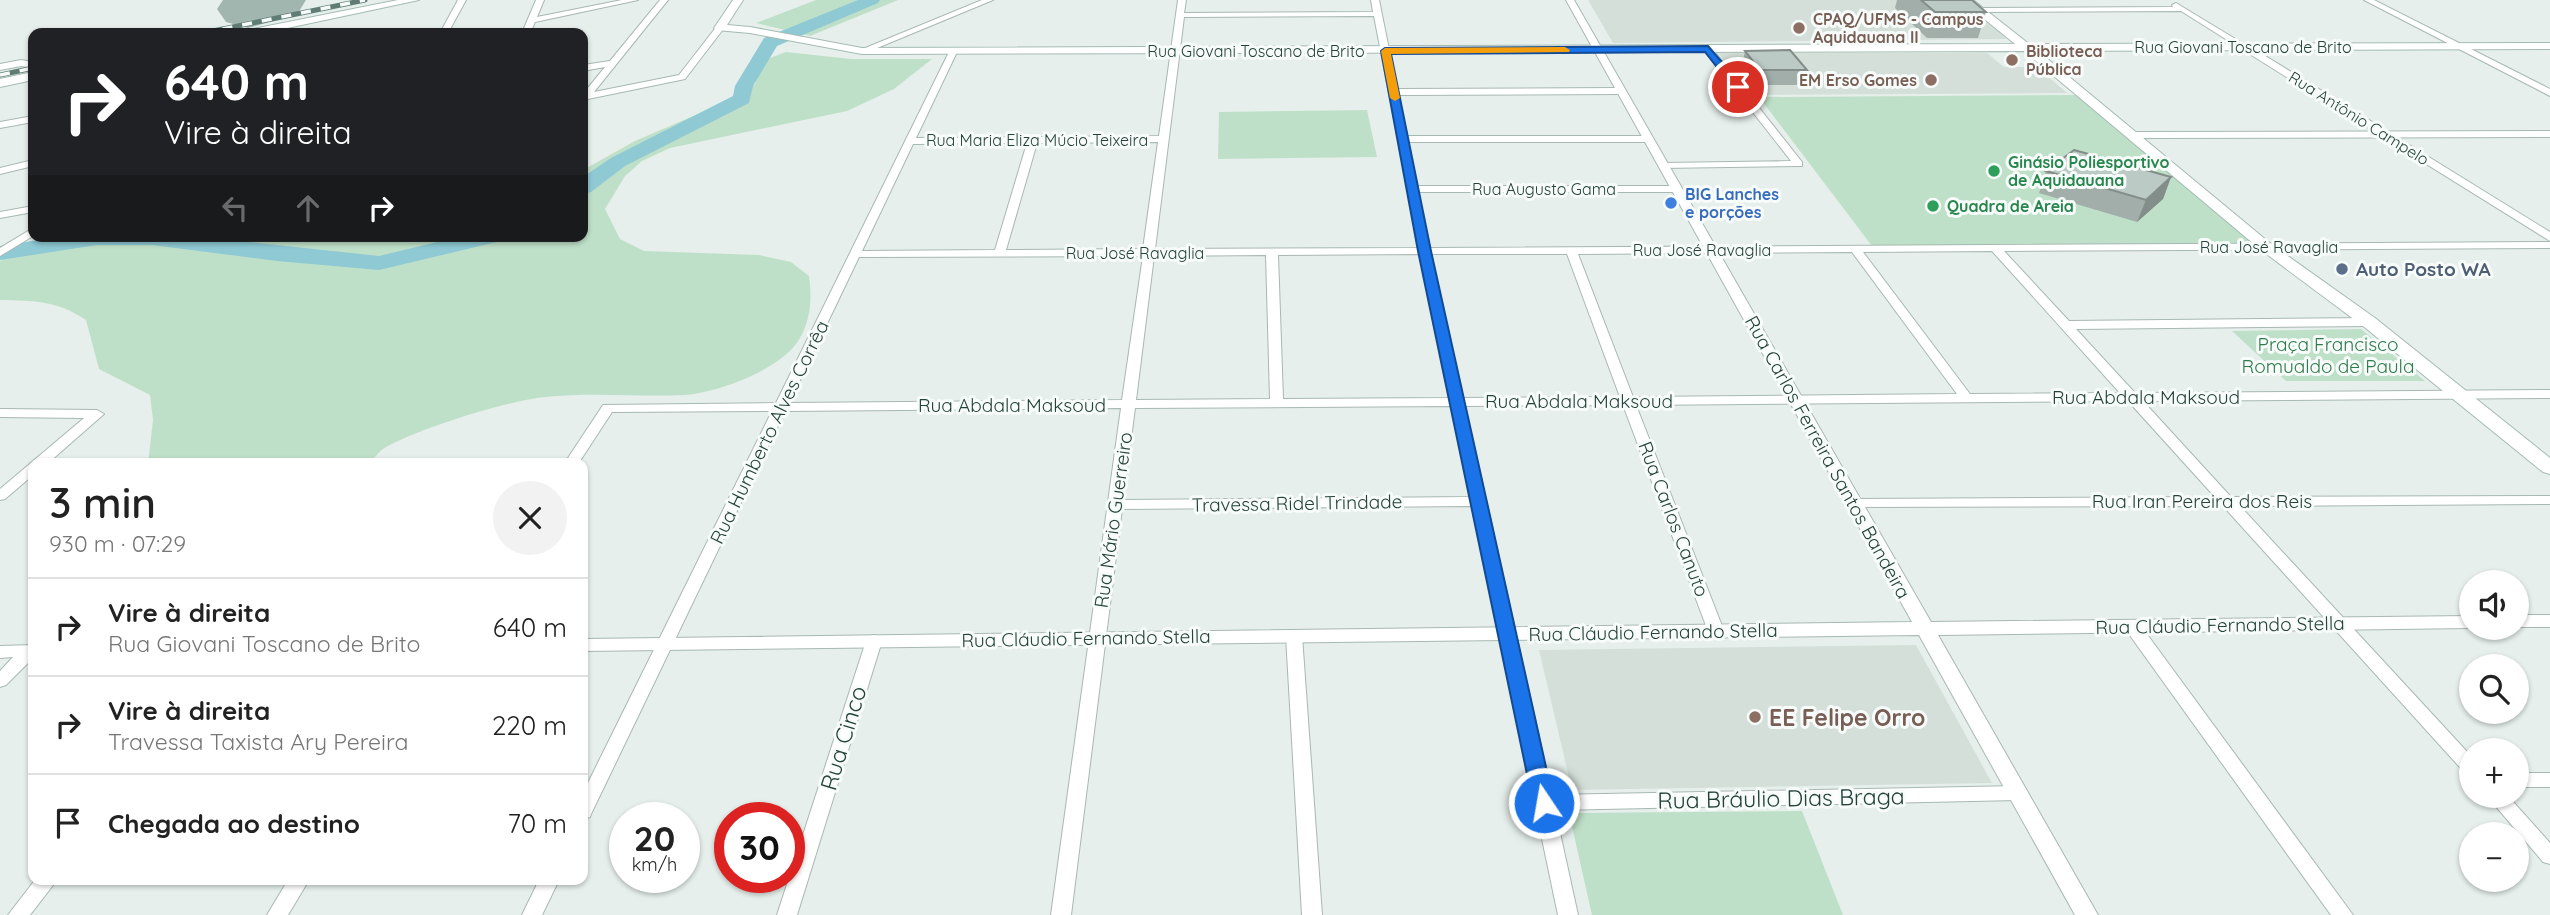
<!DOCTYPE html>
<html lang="pt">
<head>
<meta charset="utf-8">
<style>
	:root { --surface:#fff; --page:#f2f2f2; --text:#222; --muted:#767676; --line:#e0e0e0 }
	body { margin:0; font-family:Quicksand,sans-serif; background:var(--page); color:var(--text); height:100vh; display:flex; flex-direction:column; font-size:26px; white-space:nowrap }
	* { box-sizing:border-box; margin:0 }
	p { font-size:23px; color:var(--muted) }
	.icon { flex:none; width:38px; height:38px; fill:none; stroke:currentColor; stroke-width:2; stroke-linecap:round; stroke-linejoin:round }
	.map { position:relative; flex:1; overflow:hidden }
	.details { position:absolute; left:28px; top:458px; width:560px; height:427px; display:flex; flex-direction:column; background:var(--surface); border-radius:14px; box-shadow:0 2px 5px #0004 }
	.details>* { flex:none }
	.hud { position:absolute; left:28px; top:28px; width:560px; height:214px; border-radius:14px; box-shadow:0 2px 5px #0004; background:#202124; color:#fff; overflow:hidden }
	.controls { position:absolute; left:2459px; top:570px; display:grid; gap:14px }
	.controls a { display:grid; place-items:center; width:70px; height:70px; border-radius:50%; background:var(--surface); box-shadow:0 2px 5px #0004; font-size:35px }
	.speed { position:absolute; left:609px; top:802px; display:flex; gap:14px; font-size:35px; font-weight:700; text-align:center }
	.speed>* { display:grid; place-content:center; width:91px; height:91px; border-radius:50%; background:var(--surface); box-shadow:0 2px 5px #0004; line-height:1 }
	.speed small { font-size:18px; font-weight:400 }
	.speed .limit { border:10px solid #d22; background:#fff; color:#111 }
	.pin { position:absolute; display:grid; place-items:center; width:60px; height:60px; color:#fff; margin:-30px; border:4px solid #fff; border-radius:50%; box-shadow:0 2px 7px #0007 }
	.me { position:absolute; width:77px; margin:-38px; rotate:348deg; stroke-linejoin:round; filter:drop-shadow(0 0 5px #0008) }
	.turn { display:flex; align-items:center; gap:24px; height:147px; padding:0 21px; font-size:32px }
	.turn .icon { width:91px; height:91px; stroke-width:2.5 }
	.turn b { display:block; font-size:49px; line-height:60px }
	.lanes { display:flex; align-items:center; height:66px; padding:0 21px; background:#0003; justify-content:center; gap:35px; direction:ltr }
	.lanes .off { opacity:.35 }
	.round { display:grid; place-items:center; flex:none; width:74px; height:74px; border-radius:37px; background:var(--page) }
	.head { display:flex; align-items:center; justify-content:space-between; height:119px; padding:0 21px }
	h1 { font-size:42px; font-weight:600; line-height:52px }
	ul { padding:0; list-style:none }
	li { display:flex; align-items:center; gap:21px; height:98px; padding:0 21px; border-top:2px solid var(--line) }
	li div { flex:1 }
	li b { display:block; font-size:26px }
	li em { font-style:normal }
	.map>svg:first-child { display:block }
</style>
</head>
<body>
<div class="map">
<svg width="2550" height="915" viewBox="0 0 2550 915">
	<rect width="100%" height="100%" fill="#e6efeb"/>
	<g fill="#d4dfda">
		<polygon points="1588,0 1959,0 2007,39 1613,43"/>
		<polygon points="1718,53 1987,53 2004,67 2037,67 2067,93 1753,95"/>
		<polygon points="1916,645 1992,783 1572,790 1539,650"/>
	</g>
	<g fill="#bfe0c8">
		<polygon points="816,0 898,0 810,36 756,23"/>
		<path d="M786 52 851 59H932L894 89 847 111 670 148 642 161 625 176 605 209 620 239 644 251 759 255 791 262 809 276C812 298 811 318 800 338 783 369 717 393 684 395 637 397 593 392 545 397 507 401 416 429 383 449 378 453 373 459 368 464H148L153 420 150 395 99 369 86 320C56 300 35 301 0 300V261L35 241 50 236 423 238 583 236V170L635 141 742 95 755 84 762 61Z"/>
		<polygon points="2078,95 2266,247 1872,246 1759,97"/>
		<polygon points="1367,110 1377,157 1218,159 1219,112"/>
		<polygon points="2361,329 2425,381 2286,381 2232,331"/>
		<polygon points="1802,811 1843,915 1592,915 1569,813"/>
	</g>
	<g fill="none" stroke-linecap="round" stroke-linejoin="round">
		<g fill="#8ec9d4" fill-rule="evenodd">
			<polygon points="858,0 880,0 878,3 777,46 753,86 749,103 625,166 591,192 583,194 583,177 611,158 733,96 735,86 764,38"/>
			<polygon points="63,236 193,236 379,256 462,236 504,236 501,241 379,270 277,261 152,245 97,245 0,260 0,246"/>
		</g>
		<polygon fill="#a2b6b0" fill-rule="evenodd" points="223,0 306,0 298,13 270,22 248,28 226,22 217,9"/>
		<g stroke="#a8b8b2" stroke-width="2">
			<g id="minor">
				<polygon points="458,0 466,0 448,33 440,33"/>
				<polygon points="536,0 544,0 537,17 622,0 638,0 535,22 530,33 522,33"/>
				<polygon points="660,0 668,0 594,92 679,75 717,26 724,28 685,79 583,100 583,94 605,67 583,71 583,65 610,61"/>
				<polygon points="982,0 993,0 865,53 858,51"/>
				<path d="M1178 0H1186L1184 13 1373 12 1371 0H1379L1397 89 1621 88 1625 91 1621 94 1398 95 1407 136H1648L1653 139 1648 142H1408L1417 186H1676L1681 189 1676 192H1418L1430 248 2550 242V248L2004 251 2069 321 2369 318 2375 322 2369 326 2076 329 2135 393 2550 390V398L2143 401 2231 497 2550 496V504L2240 506 2471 756V775L2465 773 2223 506 1854 507 1847 503 1854 499 2215 497 2128 401 1636 405 1724 631 1722 635H1710L1708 631 1623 405 1465 406 1552 795 2018 786 2025 788 2027 793 2025 798 2018 800 1555 810 1578 915H1558L1472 506 1122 509 1071 915H1051L1121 408 785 411 592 812 590 817 583 819V793L772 411 612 412 578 464H564L603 405 776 403 950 50 957 52 916 138 1159 136ZM1374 16 1419 248 1155 249 1184 17ZM1158 142 1143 249 1006 250 1037 143ZM1027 143 995 250 862 251 913 144ZM1992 251 2120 393 1970 394 1863 252ZM1852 252 1957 394 1633 397 1578 254ZM1420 254 1450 398 1283 399 1278 255ZM1431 254H1567L1620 397 1463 398ZM1266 255 1270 399 1136 400 1154 256ZM1143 256 1122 400 789 403 859 257ZM1452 406 1471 497 1123 500 1135 408Z"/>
				<polygon points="2364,0 2374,0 2550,89 2550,96"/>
				<polygon points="2176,3 2247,46 2240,48 2181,11 1978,12 1974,10 1978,8 2173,7 2172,5"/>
				<polygon points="1708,46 1711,47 1802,162 1802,166 1660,168 1659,166 1664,163 1791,161 1705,51 1704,49"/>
				<polygon points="21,60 33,62 33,68 21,66 0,70 0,64"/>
				<polygon points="33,116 33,122 0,128 0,122"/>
				<polygon points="2550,131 2550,137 2134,138 2129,135 2134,132"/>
				<polygon points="33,160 33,166 0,174 0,168"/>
				<polygon points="33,206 33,212 0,218 0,212"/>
				<polygon points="33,228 33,236 0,256 0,248"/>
				<polygon points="0,409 97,410 104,414 47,464 33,464 33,475 5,499 0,500 0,489 84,418 0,417"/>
				<polygon points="2132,620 2138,622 2353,915 2331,915 2126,630 2124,626 2126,622"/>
				<polygon points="1294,630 1300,632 1302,636 1322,915 1302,915 1286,636 1288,632"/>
				<polygon points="874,635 880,637 882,641 797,915 777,915 866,641 868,637"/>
				<polygon points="33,645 33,658 6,685 0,687 0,671 13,657 0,658 0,646"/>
				<rect x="2516" y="773" width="34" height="14"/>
				<polygon points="2487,796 2508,796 2550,843 2550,864 2543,862"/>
				<polygon points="35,880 57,880 30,915 8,915"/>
				<polygon points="288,880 309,880 288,915 267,915"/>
				<polygon points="539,880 559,880 542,915 522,915"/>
			</g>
		</g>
		<g stroke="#a8b8b2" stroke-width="2">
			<g id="tertiary">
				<polygon points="1566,0 1574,0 1931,622 2471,616 2471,628 1938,635 2098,915 2075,915 1919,635 583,651 583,639 1912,622"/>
				<polygon points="2240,44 2246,44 2550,232 2550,241 2240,48"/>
				<rect x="2516" y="615" width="34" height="12"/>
			</g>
		</g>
		<g stroke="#a4bbb3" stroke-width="2">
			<g id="secondary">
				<polygon points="398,0 419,0 264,33 242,33 248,30"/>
				<polygon points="733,0 743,0 727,25 750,27 862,48 2015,44 1961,0 1973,0 2029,44 2550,43 2550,49 2038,51 2271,244 2375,318 2550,458 2550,474 2543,472 2363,326 2261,250 2024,51 862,54 750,33 716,30 714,28"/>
				<polygon points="33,72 33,80 0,87 0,79"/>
			</g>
		</g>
		<use href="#minor" fill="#fff" fill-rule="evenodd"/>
		<use href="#tertiary" fill="#fff" fill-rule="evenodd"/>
		<use href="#secondary" fill="#fff" fill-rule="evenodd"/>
		<g stroke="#5f7d75" stroke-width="5">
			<g id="rail">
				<polyline points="203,33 365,0"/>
				<polyline points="0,75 33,68"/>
			</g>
		</g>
		<use href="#rail" stroke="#f7fbf9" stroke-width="3.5" stroke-dasharray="10" stroke-linecap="butt"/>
	</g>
	<g fill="#a1aea9">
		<polygon points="1897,0 1972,0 1986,12 1978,38 1927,38 1895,8"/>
		<polygon points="1745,51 1807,70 1803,85 1757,85 1742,65"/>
		<polygon points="2046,171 2171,177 2163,199 2137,222 2039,193"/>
	</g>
	<polygon fill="#838d89" points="2171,177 2163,199 2137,222 2146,200"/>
	<g fill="#bbcac4" stroke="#838d89" stroke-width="2">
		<polygon points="1921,0 1972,0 1986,12 1935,12"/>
		<polygon points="1790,50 1807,70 1760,70 1745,51"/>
		<polygon points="2074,150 2171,177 2146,200 2046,171"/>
	</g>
	<polygon fill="#1a73e8" stroke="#114b97" stroke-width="2" points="1708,46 1742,85 1742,89 1734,89 1705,52 1391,54 1431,251 1554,803 1551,809 1544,811 1536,809 1533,803 1418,251 1381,51 1385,48"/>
	<polygon fill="#f59e0b" points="1565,47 1570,50 1569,52 1391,54 1400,98 1395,101 1390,98 1381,51 1385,48"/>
	<g fill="#8d6e63" stroke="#f7fbf9" stroke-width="2.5">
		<circle cx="1799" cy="28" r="7"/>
		<circle cx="2012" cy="60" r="7"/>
		<circle cx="1931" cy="80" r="7"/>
		<circle cx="1755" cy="717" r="7"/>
	</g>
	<g fill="#2e9e5b" stroke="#f7fbf9" stroke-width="2.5">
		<circle cx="1994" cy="171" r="7"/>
		<circle cx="1933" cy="206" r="7"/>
	</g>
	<circle fill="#3f7fe0" stroke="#f7fbf9" stroke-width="2.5" cx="1671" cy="203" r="7"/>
	<circle fill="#5c6f8a" stroke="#f7fbf9" stroke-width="2.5" cx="2342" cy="269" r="7"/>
	<g text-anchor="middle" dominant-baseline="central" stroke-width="6" stroke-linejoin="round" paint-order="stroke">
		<g font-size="16" font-weight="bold" fill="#785e54" stroke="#f7fbf9" text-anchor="start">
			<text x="1813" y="19">CPAQ/UFMS - Campus<tspan x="1813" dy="18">Aquidauana II</tspan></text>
			<text x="2026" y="51">Biblioteca<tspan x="2026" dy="18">Pública</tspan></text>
			<text x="1917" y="80" text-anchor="end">EM Erso Gomes</text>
		</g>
		<g font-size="16" fill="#24423a" stroke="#f7fbf9">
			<text x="2243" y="47">Rua Giovani Toscano de Brito</text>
			<text x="1256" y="51">Rua Giovani Toscano de Brito</text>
			<text transform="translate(2359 118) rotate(32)">Rua Antônio Campelo</text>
			<text x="1037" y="140">Rua Maria Eliza Múcio Teixeira</text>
			<text x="1544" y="189">Rua Augusto Gama</text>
			<text x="2269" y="247">Rua José Ravaglia</text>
			<text x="1702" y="250">Rua José Ravaglia</text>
			<text x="1135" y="253">Rua José Ravaglia</text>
		</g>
		<g font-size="16" font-weight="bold" fill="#27864d" stroke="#f7fbf9" text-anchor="start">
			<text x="2008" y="162">Ginásio Poliesportivo<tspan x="2008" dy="18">de Aquidauana</tspan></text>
			<text x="1947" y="206">Quadra de Areia</text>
		</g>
		<g font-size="16" font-weight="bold" fill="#366cbe" stroke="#f7fbf9" text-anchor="start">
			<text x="1685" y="194">BIG Lanches<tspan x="1685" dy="18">e porções</tspan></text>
		</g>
		<g font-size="19" font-weight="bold" fill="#4e5e75" stroke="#f7fbf9" text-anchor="start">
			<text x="2356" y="269">Auto Posto WA</text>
		</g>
		<g font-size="19" fill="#2d7a4b" stroke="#f7fbf9">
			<text x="2328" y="344">Praça Francisco<tspan x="2328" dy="22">Romualdo de Paula</tspan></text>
		</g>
		<g font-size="19" fill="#24423a" stroke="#f7fbf9">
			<text x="2146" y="397">Rua Abdala Maksoud</text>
			<text x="1579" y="401">Rua Abdala Maksoud</text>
			<text x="1012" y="405">Rua Abdala Maksoud</text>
			<text transform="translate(769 432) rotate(-64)">Rua Humberto Alves Corrêa</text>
			<text transform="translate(1828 457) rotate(61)">Rua Carlos Ferreira Santos Bandeira</text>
			<text x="2202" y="501">Rua Iran Pereira dos Reis</text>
			<text transform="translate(1297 503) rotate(-1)">Travessa Ridel Trindade</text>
			<text transform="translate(1674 519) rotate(69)">Rua Carlos Canuto</text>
			<text transform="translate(1113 520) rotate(-82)">Rua Mário Guerreiro</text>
			<text transform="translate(2220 625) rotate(-1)">Rua Cláudio Fernando Stella</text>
			<text transform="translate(1653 632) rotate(-1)">Rua Cláudio Fernando Stella</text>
			<text transform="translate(1086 638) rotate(-1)">Rua Cláudio Fernando Stella</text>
		</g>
		<g font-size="23" font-weight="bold" fill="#785e54" stroke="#f7fbf9" text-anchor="start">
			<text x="1769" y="717">EE Felipe Orro</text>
		</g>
		<g font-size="23" fill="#24423a" stroke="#f7fbf9">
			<text transform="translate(843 738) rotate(-73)">Rua Cinco</text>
			<text transform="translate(1781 798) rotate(-1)">Rua Bráulio Dias Braga</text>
		</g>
	</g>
</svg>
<div class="controls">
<a><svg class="icon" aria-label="sound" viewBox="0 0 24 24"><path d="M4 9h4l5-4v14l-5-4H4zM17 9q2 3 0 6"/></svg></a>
<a><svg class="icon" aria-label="search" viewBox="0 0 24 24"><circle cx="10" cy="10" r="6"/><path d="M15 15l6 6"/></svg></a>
<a>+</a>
<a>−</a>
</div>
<div class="speed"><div>20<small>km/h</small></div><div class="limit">30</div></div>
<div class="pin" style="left:1738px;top:87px;background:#d93025"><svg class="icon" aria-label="arrive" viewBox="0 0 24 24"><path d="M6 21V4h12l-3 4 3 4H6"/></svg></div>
<svg class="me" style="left:1544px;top:803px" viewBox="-20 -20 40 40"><circle r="17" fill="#1a73e8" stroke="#fff" stroke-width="3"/><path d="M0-11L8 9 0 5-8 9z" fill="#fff"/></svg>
<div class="hud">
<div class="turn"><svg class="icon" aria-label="right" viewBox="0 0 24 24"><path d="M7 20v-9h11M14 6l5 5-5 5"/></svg><div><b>640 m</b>Vire à direita</div></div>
<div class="lanes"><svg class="icon off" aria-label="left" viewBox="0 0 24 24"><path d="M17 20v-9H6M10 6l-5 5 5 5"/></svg><svg class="icon off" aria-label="ahead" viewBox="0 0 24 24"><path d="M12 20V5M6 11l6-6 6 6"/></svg><svg class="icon" aria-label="right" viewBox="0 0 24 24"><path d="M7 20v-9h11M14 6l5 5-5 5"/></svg></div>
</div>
<section class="details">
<div class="head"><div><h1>3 min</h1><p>930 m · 07:29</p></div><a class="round"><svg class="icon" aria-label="close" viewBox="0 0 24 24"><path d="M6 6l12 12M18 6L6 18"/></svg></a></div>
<ul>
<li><svg class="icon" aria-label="right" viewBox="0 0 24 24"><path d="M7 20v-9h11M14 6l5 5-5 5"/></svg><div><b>Vire à direita</b><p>Rua Giovani Toscano de Brito</p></div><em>640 m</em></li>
<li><svg class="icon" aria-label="right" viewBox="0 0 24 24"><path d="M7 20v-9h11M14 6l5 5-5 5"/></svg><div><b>Vire à direita</b><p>Travessa Taxista Ary Pereira</p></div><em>220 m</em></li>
<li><svg class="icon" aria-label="arrive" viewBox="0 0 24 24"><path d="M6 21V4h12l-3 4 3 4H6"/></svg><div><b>Chegada ao destino</b></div><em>70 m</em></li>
</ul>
</section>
</div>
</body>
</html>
